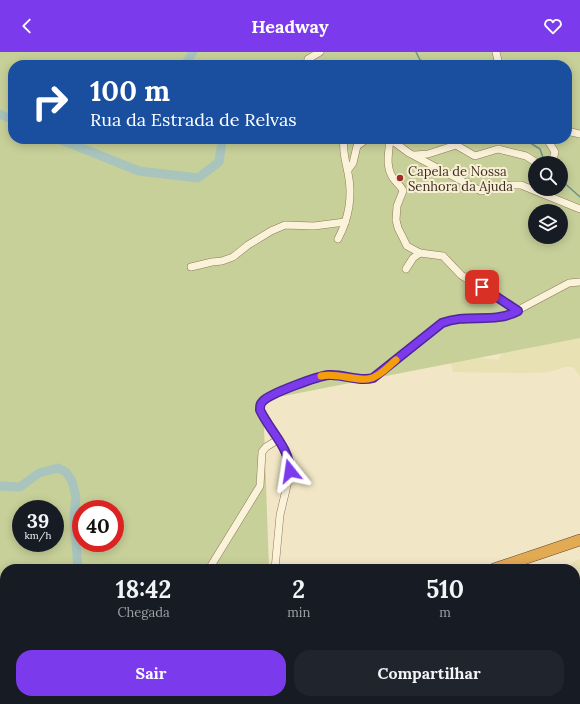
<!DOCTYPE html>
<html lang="pt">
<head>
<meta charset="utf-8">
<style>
	:root { --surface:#171b24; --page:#20242c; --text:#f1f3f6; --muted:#9ea1a6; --accent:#7c3aed }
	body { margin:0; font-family:Lora,serif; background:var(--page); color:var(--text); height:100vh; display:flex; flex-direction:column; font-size:15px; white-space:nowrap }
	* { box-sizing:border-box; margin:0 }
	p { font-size:13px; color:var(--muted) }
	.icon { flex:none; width:22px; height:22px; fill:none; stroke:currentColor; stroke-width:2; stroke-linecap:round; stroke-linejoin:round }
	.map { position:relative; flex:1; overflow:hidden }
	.details { position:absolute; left:0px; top:512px; width:580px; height:140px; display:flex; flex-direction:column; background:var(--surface); border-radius:16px 16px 0 0; box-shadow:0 2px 10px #0003 }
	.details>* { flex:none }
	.hud { position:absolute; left:8px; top:8px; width:564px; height:84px; border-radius:16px; box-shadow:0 2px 10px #0003; background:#1a4fa0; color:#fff; overflow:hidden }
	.buttons { position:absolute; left:528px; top:104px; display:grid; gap:8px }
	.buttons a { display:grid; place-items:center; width:40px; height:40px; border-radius:50%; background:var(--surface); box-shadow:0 2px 10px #0003; font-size:20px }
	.speed { position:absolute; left:12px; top:448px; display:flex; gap:8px; font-size:20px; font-weight:700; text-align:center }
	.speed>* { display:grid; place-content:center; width:52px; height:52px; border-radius:50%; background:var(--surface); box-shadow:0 2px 10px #0003; line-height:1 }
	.speed small { font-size:10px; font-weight:400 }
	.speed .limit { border:6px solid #d22; background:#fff; color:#111 }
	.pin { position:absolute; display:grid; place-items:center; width:34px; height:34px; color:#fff; margin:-17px; border-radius:8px; box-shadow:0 2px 6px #0006 }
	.me { position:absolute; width:44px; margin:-22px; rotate:345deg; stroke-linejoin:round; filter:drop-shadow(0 0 3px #0008) }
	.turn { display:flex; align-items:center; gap:14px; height:84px; padding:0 16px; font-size:18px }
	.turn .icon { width:52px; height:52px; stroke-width:2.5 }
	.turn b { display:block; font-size:28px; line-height:34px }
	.eta { display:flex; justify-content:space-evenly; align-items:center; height:68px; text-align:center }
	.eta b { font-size:24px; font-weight:700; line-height:28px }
	.primary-button { display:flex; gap:8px; margin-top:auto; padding:8px 16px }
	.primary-button a { flex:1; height:46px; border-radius:16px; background:var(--accent); color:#fff; font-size:16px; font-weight:700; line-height:46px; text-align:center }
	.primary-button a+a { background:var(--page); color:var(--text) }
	header { display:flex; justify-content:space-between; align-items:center; height:52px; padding:0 16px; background:var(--accent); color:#fff; font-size:18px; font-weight:700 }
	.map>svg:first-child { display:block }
</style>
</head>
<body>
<header><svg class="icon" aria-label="back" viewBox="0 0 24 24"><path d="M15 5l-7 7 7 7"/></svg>Headway<svg class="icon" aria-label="heart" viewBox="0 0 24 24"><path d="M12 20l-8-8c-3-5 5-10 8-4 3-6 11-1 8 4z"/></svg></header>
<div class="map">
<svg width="580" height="652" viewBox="0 0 580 652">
	<rect width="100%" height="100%" fill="#f1e6c6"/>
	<g fill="#e7e1b3">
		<polygon points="580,255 580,324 573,315 566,315 548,320 526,321 453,320 450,308 470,305 499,308 504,292"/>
		<polygon points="580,507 580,549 575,546 575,517 569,517 574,509"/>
	</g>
	<path fill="#c7d099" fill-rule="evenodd" d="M0 0H580V286L263 348 269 517H5V647H520L539 652H0ZM13 13H567V87H13ZM535 111H561V137H535ZM535 159H561V185H535ZM21 457H55V491H21ZM81 457H115V491H81Z"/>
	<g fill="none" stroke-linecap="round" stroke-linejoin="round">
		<g stroke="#6e938c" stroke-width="1.5">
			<polyline points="416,0 420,8 430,13"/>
			<polyline points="524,87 540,97 545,111"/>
			<polyline points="561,128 580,145"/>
		</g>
		<g stroke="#a8c4bd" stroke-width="9">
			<polyline points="185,13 193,0"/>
			<polyline points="0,62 13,68"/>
			<polyline points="59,87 139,119 198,126 219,110 222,89 221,87"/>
			<polyline points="0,434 20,435 39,421 58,416 66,420 72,429 76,445 74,462 78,517"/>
			<polyline points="27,652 30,647"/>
		</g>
		<g stroke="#8e785a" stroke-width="8">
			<g id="minor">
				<polyline points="496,0 499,13"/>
				<polyline points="307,13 308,7 320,0"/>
				<polyline points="567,79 580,82"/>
				<path d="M390 87C389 100 385 114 393 126 396 131 401 133 403 139L397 154 396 168 398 176 407 194 420 201 443 204 461 223 518 259"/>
				<polyline points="390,87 409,101 481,139 512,133 521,133 580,157"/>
				<polyline points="547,87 555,100 552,111"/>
				<polyline points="415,103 428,102 456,93 475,104 498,97 526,104 537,111"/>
				<polyline points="348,118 353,111 357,94 367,87"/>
				<path d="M338 187C349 166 353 145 348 121 346 110 342 99 344 87"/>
				<polyline points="191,215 212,210 222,209 233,205 248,193 271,179 285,173 314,174 345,170"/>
				<polyline points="406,217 413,206 420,201"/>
				<polyline points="209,517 260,434 262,400 266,395 279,387"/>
				<path d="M275 517 280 463 289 425 290 414 281 391 260 357C260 354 260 352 263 349 271 341 318 324 330 323 344 322 359 330 373 326L442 271 456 267 505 265 569 231 580 230"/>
				<polyline points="575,561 580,561"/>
				<polyline points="519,647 520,652"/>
				<polyline points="531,647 534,652"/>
			</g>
		</g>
		<g stroke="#5b452f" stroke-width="12">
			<g id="highway">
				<polyline points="494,517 580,488"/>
				<polyline points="61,652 77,647"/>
				<polyline points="90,652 106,647"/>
			</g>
		</g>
		<use href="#minor" stroke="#fbf2da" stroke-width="7"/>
		<use href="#highway" stroke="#e3aa54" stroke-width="11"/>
	</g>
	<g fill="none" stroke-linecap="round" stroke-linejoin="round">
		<g stroke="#51269a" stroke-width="10">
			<path id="route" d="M290 419C290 396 269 378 260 358 260 354 260 352 263 349 271 341 318 324 329 323 344 322 359 330 373 326L442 271C467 261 494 272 518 259L482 235"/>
		</g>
		<use href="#route" stroke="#7c3aed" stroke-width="7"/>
		<path stroke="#f59e0b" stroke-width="7" d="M321 324C338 320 358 331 372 326 381 323 389 314 396 308"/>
	</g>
	<circle fill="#a02c27" stroke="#f8efd6" stroke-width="1.5" cx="400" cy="126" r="4"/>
	<g text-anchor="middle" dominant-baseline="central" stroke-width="4" stroke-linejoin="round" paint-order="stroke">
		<g font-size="13" fill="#3d2f1f" stroke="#f8efd6" text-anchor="start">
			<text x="408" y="119">Capela de Nossa<tspan x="408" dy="15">Senhora da Ajuda</tspan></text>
		</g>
	</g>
</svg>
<div class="buttons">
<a><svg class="icon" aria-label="search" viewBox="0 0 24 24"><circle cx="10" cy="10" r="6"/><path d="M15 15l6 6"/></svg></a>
<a><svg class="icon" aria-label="layers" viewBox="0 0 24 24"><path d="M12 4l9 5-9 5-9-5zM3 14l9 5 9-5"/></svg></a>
</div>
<div class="speed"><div>39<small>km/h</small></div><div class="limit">40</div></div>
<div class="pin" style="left:482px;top:235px;background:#d93025"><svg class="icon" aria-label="arrive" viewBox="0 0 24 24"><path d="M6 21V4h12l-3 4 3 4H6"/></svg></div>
<svg class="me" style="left:290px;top:419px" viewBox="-20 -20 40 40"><path d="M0-17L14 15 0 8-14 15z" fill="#7c3aed" stroke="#fff" stroke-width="4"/></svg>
<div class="hud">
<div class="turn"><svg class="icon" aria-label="right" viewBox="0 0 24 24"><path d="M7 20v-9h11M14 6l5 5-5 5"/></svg><div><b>100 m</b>Rua da Estrada de Relvas</div></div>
</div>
<section class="details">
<div class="eta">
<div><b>18:42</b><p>Chegada</p></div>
<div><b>2</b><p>min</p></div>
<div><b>510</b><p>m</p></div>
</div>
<div class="primary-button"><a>Sair</a><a>Compartilhar</a></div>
</section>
</div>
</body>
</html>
